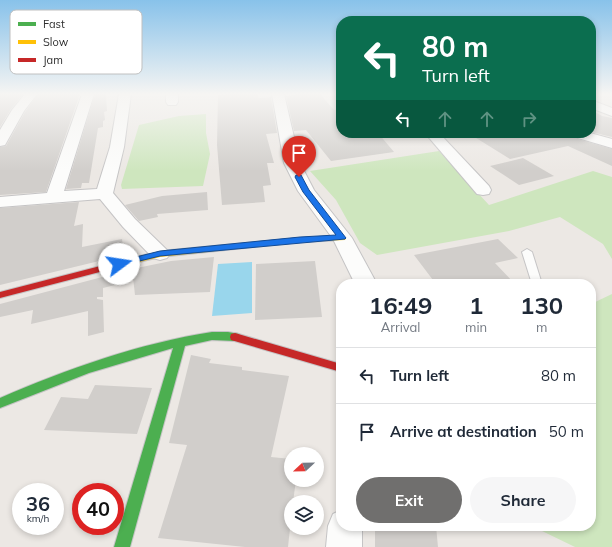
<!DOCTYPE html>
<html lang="en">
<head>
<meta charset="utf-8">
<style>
	:root { --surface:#fff; --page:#f6f6f7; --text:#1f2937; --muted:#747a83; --line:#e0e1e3; --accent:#706f6e }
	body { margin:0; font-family:Mulish,sans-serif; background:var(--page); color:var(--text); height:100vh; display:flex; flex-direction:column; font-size:15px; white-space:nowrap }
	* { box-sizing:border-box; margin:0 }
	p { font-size:13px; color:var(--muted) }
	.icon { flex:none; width:22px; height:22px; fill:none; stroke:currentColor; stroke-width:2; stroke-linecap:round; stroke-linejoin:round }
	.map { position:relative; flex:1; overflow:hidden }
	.sheet { position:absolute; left:336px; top:279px; width:260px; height:252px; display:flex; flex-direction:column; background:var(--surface); border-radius:16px; box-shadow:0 2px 6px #0003 }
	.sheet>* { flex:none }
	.banner { position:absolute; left:336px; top:16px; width:260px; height:122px; border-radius:16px; box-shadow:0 2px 6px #0003; background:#0b6e4f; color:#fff; overflow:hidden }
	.needle { width:26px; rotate:248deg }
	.controls { position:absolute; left:284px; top:447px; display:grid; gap:8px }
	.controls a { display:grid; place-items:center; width:40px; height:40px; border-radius:50%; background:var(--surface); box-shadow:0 2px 6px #0003; font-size:20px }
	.speed { position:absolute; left:12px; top:483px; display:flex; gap:8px; font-size:20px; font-weight:700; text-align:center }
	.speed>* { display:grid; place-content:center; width:52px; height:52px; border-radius:50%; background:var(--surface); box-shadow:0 2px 6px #0003; line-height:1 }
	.speed small { font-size:10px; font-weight:400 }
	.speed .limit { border:6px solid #d22; background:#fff; color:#111 }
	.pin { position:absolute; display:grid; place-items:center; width:34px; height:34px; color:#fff; margin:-41px -17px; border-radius:50% 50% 50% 0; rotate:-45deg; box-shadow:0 0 4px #0007 }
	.pin .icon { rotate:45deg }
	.me { position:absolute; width:44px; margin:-22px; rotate:76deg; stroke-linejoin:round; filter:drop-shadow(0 0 3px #0008) }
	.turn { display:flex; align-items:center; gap:14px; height:84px; padding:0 20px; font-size:18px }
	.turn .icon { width:52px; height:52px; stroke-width:2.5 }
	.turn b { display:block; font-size:28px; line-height:34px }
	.lanes { display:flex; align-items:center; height:38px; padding:0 20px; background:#0003; justify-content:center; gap:20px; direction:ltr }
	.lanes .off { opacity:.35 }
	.eta { display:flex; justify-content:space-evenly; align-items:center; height:68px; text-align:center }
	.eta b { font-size:24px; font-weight:700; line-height:28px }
	.cta { display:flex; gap:8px; margin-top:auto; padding:8px 20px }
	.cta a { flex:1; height:46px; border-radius:24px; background:var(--accent); color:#fff; font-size:16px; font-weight:700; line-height:46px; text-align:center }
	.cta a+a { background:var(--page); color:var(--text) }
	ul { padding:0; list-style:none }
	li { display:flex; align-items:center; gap:12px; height:56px; padding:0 20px; border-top:1px solid var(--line) }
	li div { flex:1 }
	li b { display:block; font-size:15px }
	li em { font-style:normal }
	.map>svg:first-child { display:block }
</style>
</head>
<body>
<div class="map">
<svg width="612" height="547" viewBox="0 0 612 547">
	<rect width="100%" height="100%" fill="#ece8e4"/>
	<g fill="#cee6be">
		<polygon points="206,114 206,133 210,154 203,186 122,189 121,185 139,125 179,116"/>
		<polygon points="439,151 489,205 593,171 612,177 612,259 603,244 560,217 509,231 377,255 360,243 336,200 310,171"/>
		<polygon points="612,294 612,547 575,547 542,531 521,526 591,526 591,304"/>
	</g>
	<polygon fill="#99d6ec" points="252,262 252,313 212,316 218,264"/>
	<g fill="#d1cecb">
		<polygon points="0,94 23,94 11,109 0,127"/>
		<polygon points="38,94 80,94 46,192 0,195 0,147 6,146 25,112"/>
		<polygon points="95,94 106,94 107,111 104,112 105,120 103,121 103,127 98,128 89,183 82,183 81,188 66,189"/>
		<polygon points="232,94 257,94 259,98 271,97 277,133 266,134 274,163 267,163 271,185 263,186 265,202 222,205 217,145 218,95"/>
		<polygon points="301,94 320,94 334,110 341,109 341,133 378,133 394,152 331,161 306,130 294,131 286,96"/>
		<polygon points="591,110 602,116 612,118 612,137 591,132"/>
		<polygon points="468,133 568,133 571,137 612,149 612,166 568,146 510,159"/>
		<polygon points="523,158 554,176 519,185 490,166"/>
		<polygon points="207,192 208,210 157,214 158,217 139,221 125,205 162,196"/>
		<polygon points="79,202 74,226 83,224 82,247 122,239 124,255 0,285 0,208"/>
		<polygon points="498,239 518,258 495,263 515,284 436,284 414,255"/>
		<polygon points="214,257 210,292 135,295 132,269 171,261"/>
		<polygon points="315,261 322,317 255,320 256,264"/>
		<polygon points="125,271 127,282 103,288 103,297 97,297 97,299 103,300 104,332 88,336 88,311 31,324 33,310 0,317 0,304"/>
		<polygon points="191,355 211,359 209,363 242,367 242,370 289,376 271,457 291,459 291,480 296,480 293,502 291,502 291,519 288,547 245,547 158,538 187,445 169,443"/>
		<polygon points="95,385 152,388 137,434 44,430 61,397 88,399"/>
		<polygon points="375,526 436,526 438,547 375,547"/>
	</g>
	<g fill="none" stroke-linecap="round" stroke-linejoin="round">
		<g stroke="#c5c4c5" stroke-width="2">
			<polygon id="lane" points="527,249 532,252 542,284 532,284 522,252"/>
		</g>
		<g stroke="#c5c4c5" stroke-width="2">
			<g id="street">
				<polygon points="25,94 37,94 24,111 5,145 0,146 0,130 12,110"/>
				<polygon points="82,94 94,94 64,191 97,189 110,147 119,94 131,94 124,147 113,193 135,219 167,250 170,254 167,258 160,260 153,258 123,227 100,199 0,207 0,197 47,193"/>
				<polygon points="166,94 178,94 178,102 176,105 168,105 166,102"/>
				<polygon points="272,94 284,94 300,163 314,190 352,238 377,284 355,284 333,239 298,191 284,163"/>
				<polygon points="591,100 612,108 612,116 591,108"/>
				<polygon points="425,133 439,133 489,186 491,190 489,194 483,195 477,194"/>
				<polygon points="569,133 590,133 612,139 612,148 571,136"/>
				<polygon points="341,510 341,526 362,526 362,547 326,547 328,526 333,514"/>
			</g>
		</g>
		<g stroke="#c5c4c5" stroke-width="2">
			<path id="fast" d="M212 332H228L239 334 240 337 239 340 235 341 212 340 185 346 130 547H114L173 348 89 373 0 408V398C67 369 140 343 212 332Z"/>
		</g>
		<g stroke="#c5c4c5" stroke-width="2">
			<polygon id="slow" points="342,236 346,238 345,240 300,242 160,257 135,263 131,260 132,258 160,251 300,238"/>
		</g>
		<g stroke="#c5c4c5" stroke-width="2">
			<g id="jam">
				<polygon points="135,257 139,260 138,262 0,298 0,292"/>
				<polygon points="235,333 341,364 341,372 231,340 230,337 231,334"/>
			</g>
		</g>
		<use href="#lane" fill="#fcfcfb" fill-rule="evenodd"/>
		<use href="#street" fill="#fcfcfb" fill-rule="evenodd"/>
		<use href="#fast" fill="#4caf50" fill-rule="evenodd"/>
		<use href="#slow" fill="#ffc107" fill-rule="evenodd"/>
		<use href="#jam" fill="#c62828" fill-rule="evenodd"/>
	</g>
	<linearGradient id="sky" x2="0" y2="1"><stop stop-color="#88c2ea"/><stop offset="0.55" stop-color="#f6f5f3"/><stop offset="1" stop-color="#f6f5f3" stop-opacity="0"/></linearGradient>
	<rect width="612" height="171" fill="url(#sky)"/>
	<polygon fill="#1a73e8" stroke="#114b97" points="296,175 301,175 309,190 346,238 345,239 160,256 119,266 115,264 116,262 160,251 300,237 336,235 303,192 295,177"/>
	<rect x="10" y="10" width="132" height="64" rx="6" fill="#fff" stroke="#c0c0c0" stroke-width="1"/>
	<rect x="18" y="22" width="18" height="4" fill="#4caf50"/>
	<rect x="18" y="40" width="18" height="4" fill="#ffc107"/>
	<rect x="18" y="58" width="18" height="4" fill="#c62828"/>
	<g font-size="11" fill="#2e2e2e">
		<text x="43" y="28">Fast</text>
		<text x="43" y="46">Slow</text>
		<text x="43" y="64">Jam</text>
	</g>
</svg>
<div class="controls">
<a><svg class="needle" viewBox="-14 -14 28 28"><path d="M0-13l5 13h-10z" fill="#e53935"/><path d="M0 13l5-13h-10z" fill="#747a83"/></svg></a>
<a><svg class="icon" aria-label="layers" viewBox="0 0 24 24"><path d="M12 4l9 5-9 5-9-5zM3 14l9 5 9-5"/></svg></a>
</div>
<div class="speed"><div>36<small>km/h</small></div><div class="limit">40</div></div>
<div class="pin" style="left:299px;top:177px;background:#d93025"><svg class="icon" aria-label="arrive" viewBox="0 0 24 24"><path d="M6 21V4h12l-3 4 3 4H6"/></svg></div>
<svg class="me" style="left:119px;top:264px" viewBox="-20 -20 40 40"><circle r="19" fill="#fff"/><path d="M0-13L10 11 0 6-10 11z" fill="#1a73e8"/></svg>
<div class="banner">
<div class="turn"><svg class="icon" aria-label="left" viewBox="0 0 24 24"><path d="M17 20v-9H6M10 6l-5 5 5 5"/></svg><div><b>80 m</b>Turn left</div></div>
<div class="lanes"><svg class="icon" aria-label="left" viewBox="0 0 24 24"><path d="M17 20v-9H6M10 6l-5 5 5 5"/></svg><svg class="icon off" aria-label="ahead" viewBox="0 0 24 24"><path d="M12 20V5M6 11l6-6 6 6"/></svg><svg class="icon off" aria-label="ahead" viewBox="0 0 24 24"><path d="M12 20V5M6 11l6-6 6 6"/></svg><svg class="icon off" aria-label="right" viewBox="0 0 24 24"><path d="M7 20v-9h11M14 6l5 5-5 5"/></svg></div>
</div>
<section class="sheet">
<div class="eta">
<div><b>16:49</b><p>Arrival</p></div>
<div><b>1</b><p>min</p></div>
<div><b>130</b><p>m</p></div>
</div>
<ul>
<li><svg class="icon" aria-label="left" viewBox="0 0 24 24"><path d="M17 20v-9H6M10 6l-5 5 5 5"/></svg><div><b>Turn left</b></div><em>80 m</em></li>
<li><svg class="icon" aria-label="arrive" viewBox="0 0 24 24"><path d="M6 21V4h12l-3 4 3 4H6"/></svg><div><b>Arrive at destination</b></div><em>50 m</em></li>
</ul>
<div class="cta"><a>Exit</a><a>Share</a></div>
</section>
</div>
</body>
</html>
